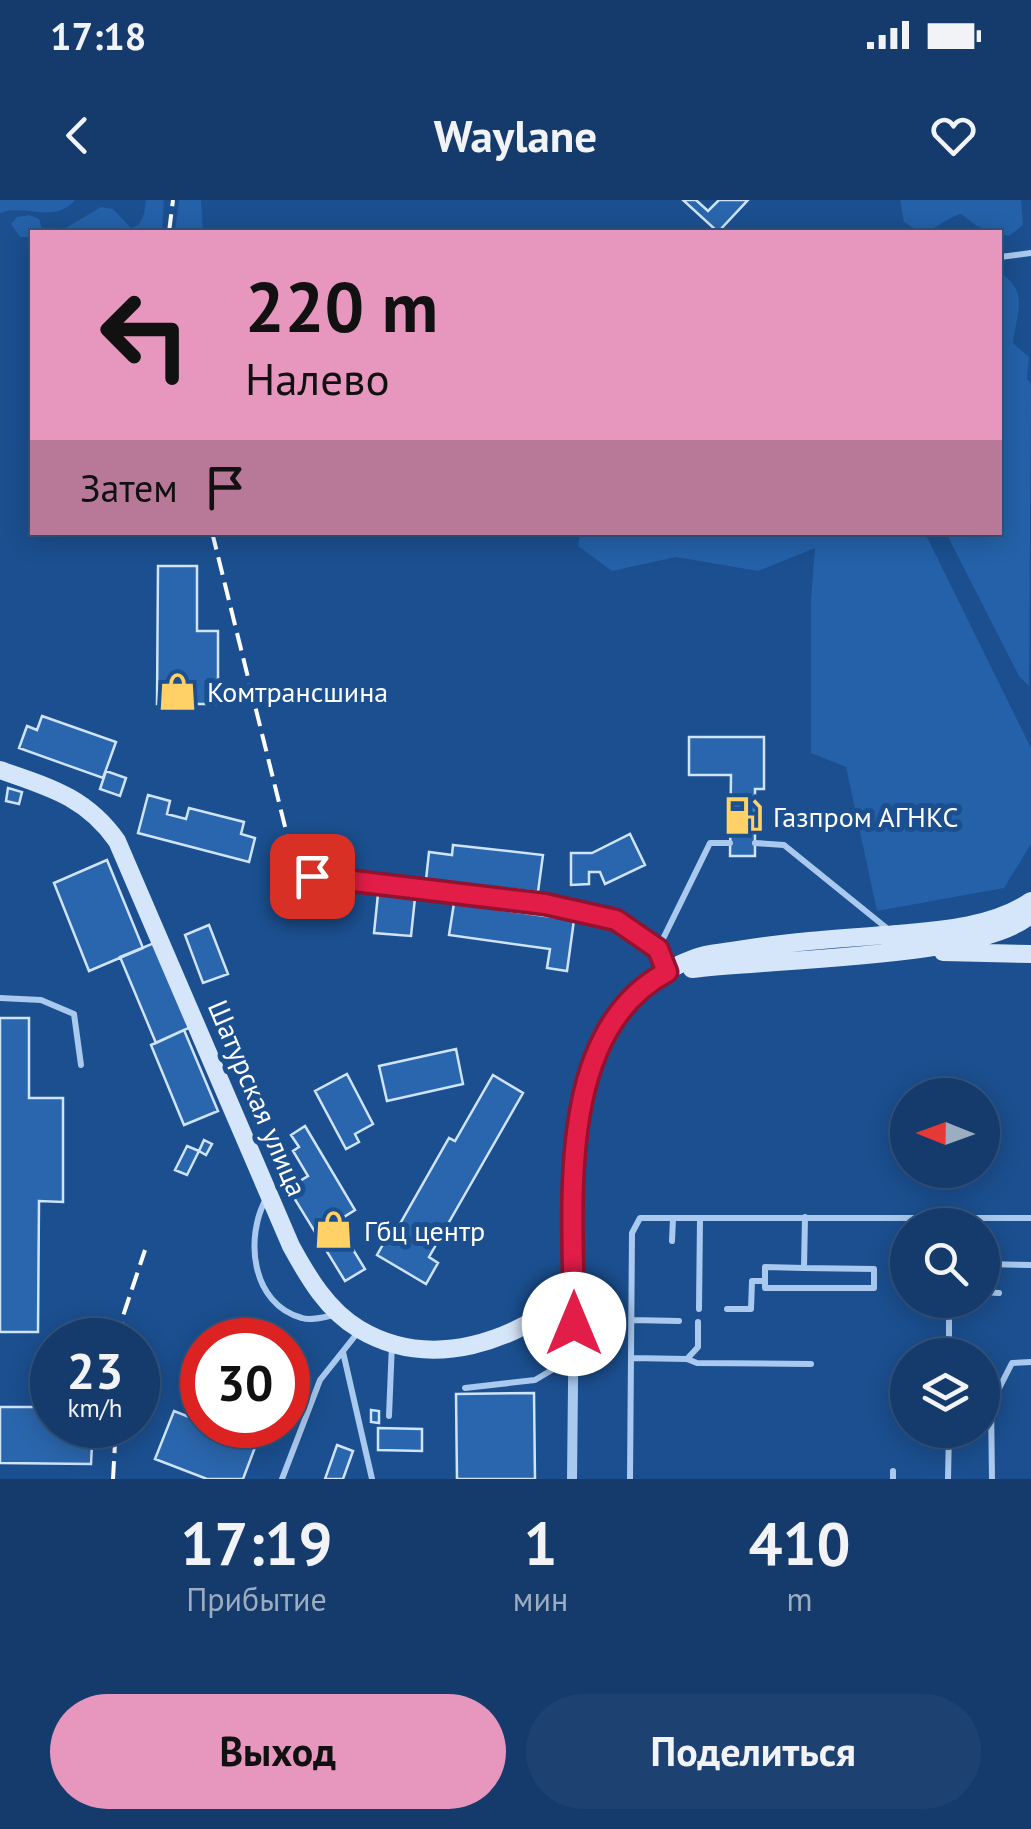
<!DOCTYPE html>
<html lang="ru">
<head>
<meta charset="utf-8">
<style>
  :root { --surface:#143b6b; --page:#1d4271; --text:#f1f3f6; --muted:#9dadc1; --line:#33557e; --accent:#e797bd }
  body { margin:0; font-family:"PT Sans",sans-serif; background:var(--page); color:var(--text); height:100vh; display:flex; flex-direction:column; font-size:38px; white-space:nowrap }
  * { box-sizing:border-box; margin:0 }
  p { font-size:32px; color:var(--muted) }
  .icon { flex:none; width:55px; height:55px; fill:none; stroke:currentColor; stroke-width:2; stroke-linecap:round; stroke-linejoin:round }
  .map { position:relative; height:1279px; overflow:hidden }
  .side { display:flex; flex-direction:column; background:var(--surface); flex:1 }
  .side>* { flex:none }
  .banner { position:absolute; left:30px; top:30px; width:972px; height:305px; border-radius:0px; box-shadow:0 5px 25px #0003,0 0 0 2px var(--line); background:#e797bd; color:#111; overflow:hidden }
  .needle { width:65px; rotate:271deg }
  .buttons { position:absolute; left:890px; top:878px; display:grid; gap:20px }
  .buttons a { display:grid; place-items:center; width:110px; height:110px; border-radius:50%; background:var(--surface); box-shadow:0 5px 25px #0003,0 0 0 2px var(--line); font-size:50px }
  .speed { position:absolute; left:30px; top:1118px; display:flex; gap:20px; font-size:50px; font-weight:700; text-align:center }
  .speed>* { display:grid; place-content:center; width:130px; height:130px; border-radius:50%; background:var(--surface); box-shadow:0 5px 25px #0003,0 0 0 2px var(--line); line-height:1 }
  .speed small { font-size:25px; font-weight:400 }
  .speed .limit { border:15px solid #d22; background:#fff; color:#111 }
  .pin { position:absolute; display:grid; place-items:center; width:85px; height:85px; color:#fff; margin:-42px; border-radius:20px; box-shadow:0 5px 15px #0006 }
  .me { position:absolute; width:110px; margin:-55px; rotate:0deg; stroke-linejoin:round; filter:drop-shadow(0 0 8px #0008) }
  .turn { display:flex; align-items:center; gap:35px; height:210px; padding:0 50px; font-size:45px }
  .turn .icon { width:130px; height:130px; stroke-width:2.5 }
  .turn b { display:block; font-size:70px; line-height:85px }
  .then { display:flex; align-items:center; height:95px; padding:0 50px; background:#0003; gap:20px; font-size:38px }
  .eta { display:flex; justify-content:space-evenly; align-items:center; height:170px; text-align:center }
  .eta b { font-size:60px; font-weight:600; line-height:70px }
  .primary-button { display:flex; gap:20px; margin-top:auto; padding:20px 50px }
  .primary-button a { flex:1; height:115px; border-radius:60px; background:var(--accent); color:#111; font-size:40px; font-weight:600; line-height:115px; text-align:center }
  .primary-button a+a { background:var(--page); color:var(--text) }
  .status { display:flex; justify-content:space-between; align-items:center; height:70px; padding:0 50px; background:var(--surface); direction:ltr }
  .status svg { height:28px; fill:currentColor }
  header { display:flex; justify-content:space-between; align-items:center; height:130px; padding:0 50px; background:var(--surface); font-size:45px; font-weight:600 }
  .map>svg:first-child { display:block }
  .green { fill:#2461a8 }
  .building { fill:#2a66ad; stroke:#cfe3fa; stroke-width:2.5 }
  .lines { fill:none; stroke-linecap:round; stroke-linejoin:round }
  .lane { stroke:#a9c9ee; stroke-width:6 }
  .street { stroke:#a9c9ee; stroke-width:10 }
  .secondary { stroke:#d6e6fa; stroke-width:18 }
  .rail { stroke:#fff; stroke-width:4; stroke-dasharray:18 8; stroke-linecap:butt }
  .route-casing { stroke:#92132f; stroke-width:25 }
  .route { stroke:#e11d48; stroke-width:18 }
  .labels { text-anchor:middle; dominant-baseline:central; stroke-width:10; stroke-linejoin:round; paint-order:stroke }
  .poi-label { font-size:28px; fill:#fff; stroke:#1b4f8f; text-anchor:start }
  .street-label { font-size:28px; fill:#fff; stroke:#1b4f8f }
</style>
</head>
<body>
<div class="status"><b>17:18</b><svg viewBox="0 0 49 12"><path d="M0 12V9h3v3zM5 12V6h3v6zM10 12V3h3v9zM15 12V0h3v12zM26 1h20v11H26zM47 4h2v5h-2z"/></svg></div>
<header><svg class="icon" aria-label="back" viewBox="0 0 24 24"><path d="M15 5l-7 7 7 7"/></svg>Waylane<svg class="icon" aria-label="heart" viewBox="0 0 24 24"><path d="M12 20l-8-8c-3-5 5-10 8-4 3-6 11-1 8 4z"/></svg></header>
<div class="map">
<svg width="1031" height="1279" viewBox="0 0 1031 1279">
  <rect width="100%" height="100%" fill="#1b4f8f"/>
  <path class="green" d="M 0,0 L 75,0 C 54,25 27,3 0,13 Z
    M 146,0 L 164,0 L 162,32 L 59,32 L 101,7 L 113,9 L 131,28 C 145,24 144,12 146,0 Z
    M 179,0 L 201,0 L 203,32 L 175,32 Z
    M 900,0 L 1021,0 L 1023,25 L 1009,36 L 977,26 L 961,14 C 937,21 930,42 904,22 Z
    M 30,15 L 39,19 L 42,29 L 32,32 L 32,37 L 20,37 L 11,24 L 17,17 Z
    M 1000,73 C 1031,91 1015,118 1013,143 L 1029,157 L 1027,179 L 1031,184 L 1029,486 L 1019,476 L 946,333 L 1000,332 Z
    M 580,333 L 925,333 L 1031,548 L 1031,644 L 1004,688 L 877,711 L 846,567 L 811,553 L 811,398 L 815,348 L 758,371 L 676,357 L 612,371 L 578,346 Z"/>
  <path class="building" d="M 683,0 L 696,0 L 708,11 L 719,0 L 748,0 L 718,32 Z
    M 158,366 L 197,366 L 197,431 L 218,431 L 218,504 L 157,504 Z
    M 42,516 L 116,542 L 103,578 L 19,548 L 27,526 L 37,530 Z
    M 689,537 L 764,537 L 764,589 L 755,589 L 755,656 L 730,656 L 731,575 L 689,575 Z
    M 106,571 L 126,578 L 120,596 L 100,589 Z
    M 8,588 L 22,592 L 19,604 L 6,601 Z
    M 148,595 L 170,601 L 167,614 L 186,619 L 189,608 L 244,622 L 241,634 L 255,638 L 249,662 L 138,633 Z
    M 630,634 L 645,665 L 605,684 L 600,672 L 589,672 L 589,684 L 571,685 L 571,653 L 592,653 Z
    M 453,645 L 543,655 L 538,692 L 426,680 L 429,652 L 452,655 Z
    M 107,660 L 143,748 L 89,771 L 54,683 Z
    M 378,694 L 415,698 L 411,736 L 374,733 Z
    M 454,703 L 574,720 L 567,771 L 547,768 L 550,749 L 449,735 Z
    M 209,725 L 228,774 L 203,783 L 185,735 Z
    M 154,743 L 191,827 L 156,843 L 120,757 Z
    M 0,818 L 29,818 L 29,898 L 63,898 L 63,1002 L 39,1001 L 38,1132 L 0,1132 Z
    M 184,830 L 218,911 L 184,925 L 151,845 Z
    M 456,849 L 463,884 L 387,901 L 379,866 Z
    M 347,874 L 373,924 L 355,934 L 359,942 L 346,949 L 315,891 Z
    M 493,875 L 523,893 L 429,1057 L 438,1063 L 426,1084 L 377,1055 L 389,1034 L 393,1036 L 449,938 L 455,941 Z
    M 305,926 L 355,1010 L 336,1022 L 365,1069 L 345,1081 L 288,988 L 308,976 L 293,951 L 299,947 L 291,935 Z
    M 204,940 L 212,944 L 206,955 L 199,951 Z
    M 187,946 L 199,951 L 187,975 L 175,970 Z
    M 534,1193 L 535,1279 L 457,1279 L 456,1194 Z
    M 0,1207 L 52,1207 L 52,1225 L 93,1225 L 91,1264 L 0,1263 Z
    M 371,1210 L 379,1211 L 379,1223 L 371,1222 Z
    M 174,1211 L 202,1222 L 202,1225 L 211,1225 L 257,1242 L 243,1279 L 207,1279 L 155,1259 Z
    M 378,1228 L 422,1229 L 422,1251 L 378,1250 Z
    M 337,1245 L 353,1251 L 343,1279 L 325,1279 Z"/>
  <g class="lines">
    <path class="lane" d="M 1000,57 L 1031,53
      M 755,643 L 784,645 L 889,730
      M 312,677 L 545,704 L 616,720 L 658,749
      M 667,772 L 658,749 L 710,643 L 730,643
      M 0,798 L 41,800 L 74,814 L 81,865
      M 267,997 C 244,1037 251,1104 302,1118 C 311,1121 324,1117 334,1115
      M 672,1041 L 673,1018
      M 982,1064 L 1031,1065
      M 804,1068 L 874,1069 L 874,1088 L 765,1088 L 765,1067 L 804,1068 L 805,1017
      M 982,1092 L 999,1093
      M 699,1109 L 700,1018
      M 727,1109 L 751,1109 L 752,1081 L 765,1081
      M 632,1120 L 679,1121
      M 343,1152 L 372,1279
      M 949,1155 L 949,1100
      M 631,1158 L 687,1159 L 697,1163 L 811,1164
      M 687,1159 L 698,1147 L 698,1122
      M 465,1188 L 535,1180 L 572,1158
      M 389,1216 L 392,1143
      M 893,1271 L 893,1279
      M 282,1279 L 320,1180 L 359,1131
      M 630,1279 L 632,1033 L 640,1018 L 1031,1018
      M 948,1279 L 949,1230
      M 992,1279 L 991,1204 L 1012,1163 L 1031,1162"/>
    <path class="street" d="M 572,1279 L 574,1091"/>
    <path class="secondary" d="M 0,570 C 49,587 86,597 117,641 L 291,1046 C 308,1077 327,1110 359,1129 C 431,1172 517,1142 574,1090 C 572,972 559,807 695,758 C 706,753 720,753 732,751 C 782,742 833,739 884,735 C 931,731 990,729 1031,701
      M 943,752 L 1031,754
      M 692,769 C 764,759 986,759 1031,714"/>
    <path class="rail" d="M 169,32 L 173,0
      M 212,332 L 295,667
      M 121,1140 L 122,1119 L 145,1050
      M 113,1279 L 116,1225"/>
  </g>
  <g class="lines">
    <defs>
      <path id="route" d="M 312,676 L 545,704 L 616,720 L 658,749 L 667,772 C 552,832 574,1014 574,1124"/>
    </defs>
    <use href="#route" class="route-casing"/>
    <use href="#route" class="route"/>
  </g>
  <defs>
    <symbol id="shop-bare" viewBox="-9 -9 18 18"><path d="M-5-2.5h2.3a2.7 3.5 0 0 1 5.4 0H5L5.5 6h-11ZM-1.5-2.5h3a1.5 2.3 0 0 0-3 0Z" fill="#ffd166" stroke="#1b4f8f" stroke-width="2.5" paint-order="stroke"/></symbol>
    <symbol id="fuel-bare" viewBox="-9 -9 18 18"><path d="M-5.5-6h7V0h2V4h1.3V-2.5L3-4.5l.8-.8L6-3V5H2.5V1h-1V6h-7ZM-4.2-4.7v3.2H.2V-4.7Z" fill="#ffd166" stroke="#1b4f8f" stroke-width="2.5" paint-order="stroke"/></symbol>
  </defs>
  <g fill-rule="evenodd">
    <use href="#shop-bare" x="150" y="464" width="55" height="55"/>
    <use href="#fuel-bare" x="716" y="588" width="55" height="55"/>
    <use href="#shop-bare" x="306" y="1002" width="55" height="55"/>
  </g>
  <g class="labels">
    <g class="poi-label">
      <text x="207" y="491">Комтрансшина</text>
      <text x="773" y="616">Газпром АГНКС</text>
      <text x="364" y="1030">Гбц центр</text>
    </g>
    <g class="street-label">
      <text transform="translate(258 898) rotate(67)">Шатурская улица</text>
    </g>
  </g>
</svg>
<div class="buttons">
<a><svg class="needle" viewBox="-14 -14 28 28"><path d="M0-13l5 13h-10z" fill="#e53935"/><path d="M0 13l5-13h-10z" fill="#9dadc1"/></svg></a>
<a><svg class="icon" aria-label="search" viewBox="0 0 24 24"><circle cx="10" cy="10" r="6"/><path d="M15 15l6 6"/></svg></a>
<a><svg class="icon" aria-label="layers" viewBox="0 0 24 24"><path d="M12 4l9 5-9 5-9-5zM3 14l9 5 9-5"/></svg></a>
</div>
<div class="speed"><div>23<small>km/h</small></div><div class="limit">30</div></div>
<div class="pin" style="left:312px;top:676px;background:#d93025"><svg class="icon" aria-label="arrive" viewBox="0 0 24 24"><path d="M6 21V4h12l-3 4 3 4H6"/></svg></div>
<svg class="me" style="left:574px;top:1124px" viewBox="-20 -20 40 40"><circle r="19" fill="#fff"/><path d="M0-13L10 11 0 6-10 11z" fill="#e11d48"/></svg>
<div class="banner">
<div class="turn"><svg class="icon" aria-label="left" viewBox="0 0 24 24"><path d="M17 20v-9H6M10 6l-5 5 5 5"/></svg><div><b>220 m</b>Налево</div></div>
<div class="then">Затем<svg class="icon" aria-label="arrive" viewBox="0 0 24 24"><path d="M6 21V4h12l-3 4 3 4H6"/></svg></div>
</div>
</div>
<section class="side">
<div class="eta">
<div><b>17:19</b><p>Прибытие</p></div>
<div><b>1</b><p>мин</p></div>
<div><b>410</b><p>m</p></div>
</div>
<div class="primary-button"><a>Выход</a><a>Поделиться</a></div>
</section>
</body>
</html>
